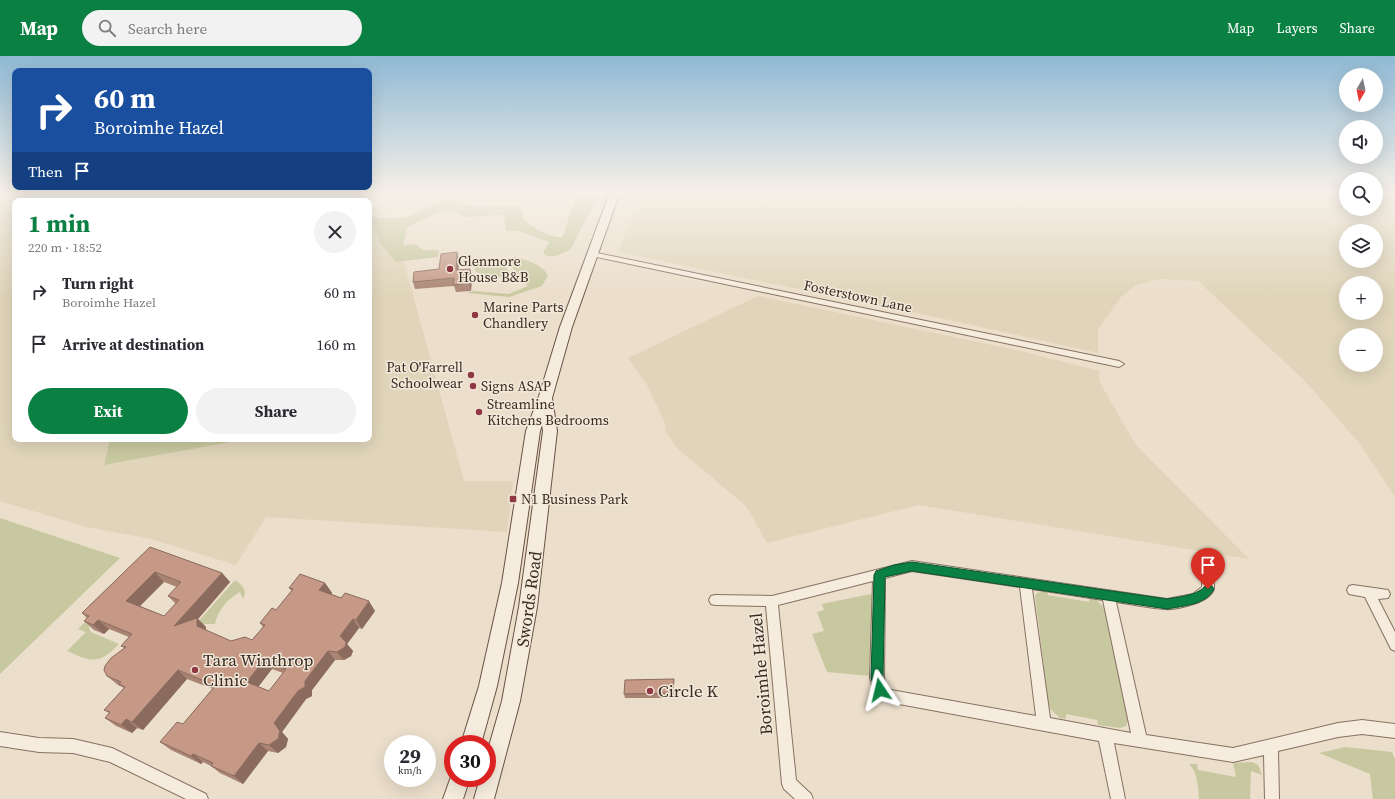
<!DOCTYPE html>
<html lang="en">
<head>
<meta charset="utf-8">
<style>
  :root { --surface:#fff; --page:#f2f2f3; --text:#2b2b33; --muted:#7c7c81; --accent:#0b8043 }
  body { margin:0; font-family:"Source Serif 4",serif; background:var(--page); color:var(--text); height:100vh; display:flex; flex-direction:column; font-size:15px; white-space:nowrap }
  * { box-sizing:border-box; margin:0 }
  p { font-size:13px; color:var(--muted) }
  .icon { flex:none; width:22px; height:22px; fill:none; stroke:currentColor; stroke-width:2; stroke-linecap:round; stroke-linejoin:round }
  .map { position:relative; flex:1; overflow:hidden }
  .details { position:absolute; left:12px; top:142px; width:360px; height:244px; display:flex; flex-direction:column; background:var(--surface); border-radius:8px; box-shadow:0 4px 16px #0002 }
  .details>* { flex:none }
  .hud { position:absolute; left:12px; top:12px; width:360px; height:122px; border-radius:8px; box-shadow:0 4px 16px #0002; background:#1a4fa0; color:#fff; overflow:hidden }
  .needle { width:26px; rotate:189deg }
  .fabs { position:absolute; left:1339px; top:12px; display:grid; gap:8px }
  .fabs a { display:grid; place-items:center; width:44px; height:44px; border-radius:50%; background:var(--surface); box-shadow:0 4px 16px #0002; font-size:20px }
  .speed { position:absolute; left:384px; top:679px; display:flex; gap:8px; font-size:20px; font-weight:700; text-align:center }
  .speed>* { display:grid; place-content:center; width:52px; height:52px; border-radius:50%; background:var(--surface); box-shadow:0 4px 16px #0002; line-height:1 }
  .speed small { font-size:10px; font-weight:400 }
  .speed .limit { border:6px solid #d22; background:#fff; color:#111 }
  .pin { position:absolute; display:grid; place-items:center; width:34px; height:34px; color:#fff; margin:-41px -17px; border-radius:50% 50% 50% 0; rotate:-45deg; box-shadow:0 0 4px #0007 }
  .pin .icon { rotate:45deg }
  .me { position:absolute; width:44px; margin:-22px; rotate:350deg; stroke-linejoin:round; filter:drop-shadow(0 0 3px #0008) }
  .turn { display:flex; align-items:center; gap:14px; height:84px; padding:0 16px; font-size:18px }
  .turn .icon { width:52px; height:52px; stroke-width:2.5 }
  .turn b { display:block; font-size:28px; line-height:34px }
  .then { display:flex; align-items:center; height:38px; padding:0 16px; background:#0003; gap:8px; font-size:15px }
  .round { display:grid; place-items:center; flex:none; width:42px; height:42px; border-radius:21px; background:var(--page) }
  .head { display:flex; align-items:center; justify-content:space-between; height:68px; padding:0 16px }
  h1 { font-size:24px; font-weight:700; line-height:30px; color:var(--accent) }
  .cta { display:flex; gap:8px; margin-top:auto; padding:8px 16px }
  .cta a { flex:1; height:46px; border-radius:24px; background:var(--accent); color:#fff; font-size:16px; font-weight:700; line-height:46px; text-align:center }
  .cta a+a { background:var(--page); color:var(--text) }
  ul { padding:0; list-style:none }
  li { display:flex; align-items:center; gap:12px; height:52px; padding:0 16px }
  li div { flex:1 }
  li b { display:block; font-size:15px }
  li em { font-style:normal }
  header { display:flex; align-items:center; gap:24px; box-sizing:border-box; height:56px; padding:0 20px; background:var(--accent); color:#fff }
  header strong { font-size:19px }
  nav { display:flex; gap:22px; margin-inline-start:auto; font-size:14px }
  .search { width:280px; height:36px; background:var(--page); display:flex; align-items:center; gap:10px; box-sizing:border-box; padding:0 14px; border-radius:22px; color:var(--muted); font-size:15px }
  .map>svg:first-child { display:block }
  .farmland { fill:#e0d5ba; fill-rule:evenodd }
  .green { fill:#c8c8a0 }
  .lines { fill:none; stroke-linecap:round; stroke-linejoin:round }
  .minor-casing { stroke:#867161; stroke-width:2 }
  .secondary-casing { stroke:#685244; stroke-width:2 }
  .minor { fill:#f6ecde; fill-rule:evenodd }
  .secondary { fill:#f6ecde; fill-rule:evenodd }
  .wall { fill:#a98473; fill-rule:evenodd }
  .shaded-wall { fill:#8a6b5e }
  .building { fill:#c59986; stroke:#8a6b5e; fill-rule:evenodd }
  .route { fill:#0b8043; stroke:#07532c }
  .poi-dot { fill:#8f3742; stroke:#f3e9da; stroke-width:1.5 }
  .labels { text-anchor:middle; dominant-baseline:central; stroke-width:3; stroke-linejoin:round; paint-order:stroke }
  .poi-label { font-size:14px; fill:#382b23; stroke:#f3e9da; text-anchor:start }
  .street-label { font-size:14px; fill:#382b23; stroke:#f3e9da }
  .near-street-label { font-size:17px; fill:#382b23; stroke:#f3e9da }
  .near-poi-label { font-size:17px; fill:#382b23; stroke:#f3e9da; text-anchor:start }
</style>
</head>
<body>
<header>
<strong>Map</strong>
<div class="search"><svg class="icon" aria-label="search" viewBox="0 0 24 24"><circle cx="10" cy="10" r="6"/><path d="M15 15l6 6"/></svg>Search here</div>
<nav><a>Map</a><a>Layers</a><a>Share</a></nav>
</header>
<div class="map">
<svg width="1395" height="743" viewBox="0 0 1395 743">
  <rect width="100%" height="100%" fill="#ebdecb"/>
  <path class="farmland" d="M 0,136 L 164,136 L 163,145 L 15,145 L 15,383 L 110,383 L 104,409 L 247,383 L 369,383 L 369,164 L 393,166 L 464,425 L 513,425 L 507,476 L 266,461 L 236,509 L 151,483 L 86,471 L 0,445 Z
    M 642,136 L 1346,136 L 1346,153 L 1376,153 L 1376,136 L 1395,136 L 1395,441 L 1359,387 L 1305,325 L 1198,225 L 1160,223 L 1136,229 L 1121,241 L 1098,273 L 1098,297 L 954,265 L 618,196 ZM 1346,175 L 1376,175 L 1376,205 L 1346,205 ZM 1346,227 L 1376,227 L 1376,257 L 1346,257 ZM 1346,279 L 1376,279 L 1376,309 L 1346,309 Z
    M 758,240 L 1025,296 L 1099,315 L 1099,325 L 1136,389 L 1249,503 L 919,449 L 767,487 L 746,450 L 677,392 L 666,376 L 665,367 L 647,329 L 628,302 Z"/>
  <path class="green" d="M 164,136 L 233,136 L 226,145 L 163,145 Z
    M 577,136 L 600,136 L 571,193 C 562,197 551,205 543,197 L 549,186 L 518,175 L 506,175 L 504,159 L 466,161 L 450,155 L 439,156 L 407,171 L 403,189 L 415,188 L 423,194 L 439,194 L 438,201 L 396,206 L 379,186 L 376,175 L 369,173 L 369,159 L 379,162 L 405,162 L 441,144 L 452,143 L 473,151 L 515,150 L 520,151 L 523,157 L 523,163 C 532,171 549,182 562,181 C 568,173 566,165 570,157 C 574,150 575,144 577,136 Z
    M 514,201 C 527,204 540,207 548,219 L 542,230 L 509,241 L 467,237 L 474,235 L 509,238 L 528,230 L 509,207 L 507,203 Z
    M 499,202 L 510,217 L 510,219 L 508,221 L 485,220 L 475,215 L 476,205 L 478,203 Z
    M 110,383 L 247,383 L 104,409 Z
    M 0,462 L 120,502 L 0,618 Z
    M 150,501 L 90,567 L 89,572 L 91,576 L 119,588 C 99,609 92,606 67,595 L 86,576 L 78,573 Z
    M 235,524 C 241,528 247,533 244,541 L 243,543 L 240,536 C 228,543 218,553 215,568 L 196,568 Z
    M 1047,534 L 1048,539 L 1089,546 L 1089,541 L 1096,543 L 1105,553 L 1128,665 L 1126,670 L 1120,672 L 1098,669 L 1097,664 L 1066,658 L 1066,663 L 1060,662 L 1049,652 L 1035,540 L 1037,537 Z
    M 871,538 L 872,542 L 870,620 L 827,616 L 812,578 L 824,575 L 817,556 L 824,554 L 822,548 Z
    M 1345,691 L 1392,696 L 1395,703 L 1395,743 L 1373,743 L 1370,718 L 1319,697 Z
    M 1252,706 L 1258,709 L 1262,719 L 1251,715 L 1250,743 L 1199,743 C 1198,731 1198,717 1189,708 L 1197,708 L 1198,714 L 1236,721 L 1233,707 Z"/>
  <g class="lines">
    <defs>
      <path id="minor" d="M 589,196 L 592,196 L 1119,305 L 1124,308 L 1119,311 L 592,200 L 589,200 Z
        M 1200,497 L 1204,499 L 1206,502 C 1209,511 1215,523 1214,532 C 1212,546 1177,554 1165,553 C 1149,552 1132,548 1116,546 L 1146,679 L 1233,692 L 1338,667 L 1362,664 L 1395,668 L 1395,682 L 1362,678 L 1338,681 L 1278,695 L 1279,743 L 1265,743 L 1264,699 L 1233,706 L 1114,687 L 1125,743 L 1111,743 L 1099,685 L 888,646 L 875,639 L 870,622 L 873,525 L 778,549 L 796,724 L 811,738 L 813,743 L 795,743 L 784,733 L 782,728 L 766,550 L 715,549 L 711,548 L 709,544 L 711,540 L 715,539 L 772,540 L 912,505 L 1167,543 L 1193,538 L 1202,531 L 1202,526 L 1194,502 L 1196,499 ZM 912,515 L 1020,531 L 1036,660 L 891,634 L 886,630 L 884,622 L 885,522 ZM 1032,533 L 1103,544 L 1131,677 L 1050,662 Z
        M 1353,529 L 1388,534 L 1390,538 L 1388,542 L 1378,543 L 1395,576 L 1395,595 L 1391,593 L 1365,541 L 1349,538 L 1347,534 L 1349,530 Z
        M 0,676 L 39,682 L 73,683 L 112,692 L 206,738 L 208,743 L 186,743 L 110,706 L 73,697 L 39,696 L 0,690 Z"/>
      <path id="secondary" d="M 610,136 L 620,136 L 572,271 L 552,342 L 557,375 L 537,551 L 520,645 L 494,743 L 474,743 L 480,722 L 487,722 L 487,697 L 502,645 L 519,551 L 543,375 L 542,369 L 540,375 L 518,527 L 497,630 L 481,688 L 461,688 L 479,630 L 502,527 L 526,375 L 539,340 L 560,271 Z
        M 453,715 L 453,722 L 470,722 L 463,743 L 443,743 Z"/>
    </defs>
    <use href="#minor" class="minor-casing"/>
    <use href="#secondary" class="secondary-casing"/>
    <use href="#minor" class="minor"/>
    <use href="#secondary" class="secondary"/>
  </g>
  <path class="wall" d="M 459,204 L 458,214 L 472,220 L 471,235 L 456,236 L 454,230 L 415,233 L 413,226 Z
    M 150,491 L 222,517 L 230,526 L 198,563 L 206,571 L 206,574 L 231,585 L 252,584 L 263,571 L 260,567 L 276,554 L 292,535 L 289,532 L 325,527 L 332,537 L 331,538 L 375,555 L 362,573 L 359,572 L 347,588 L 353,595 L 351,600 L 344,604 L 335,604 L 312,634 L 312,640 L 306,643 L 282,676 L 288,683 L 286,691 L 278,697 L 268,695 L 243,728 L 220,717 L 211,710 L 203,706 L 201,708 L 171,694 L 160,686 L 183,668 L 213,633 L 187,623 L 143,674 L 137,672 L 132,677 L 116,670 L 105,662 L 109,657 L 104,654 L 124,632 L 118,629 L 107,620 L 124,592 L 121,590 L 129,581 L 109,573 L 104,578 L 94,574 L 84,565 L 87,562 L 82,557 ZM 164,526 L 177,531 L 168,540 L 176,548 L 164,560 L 140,550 ZM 272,613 L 283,617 L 269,635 L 258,631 Z
    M 674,623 L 674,642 L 625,642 L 624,638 Z"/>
  <path class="shaded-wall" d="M 457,196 L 459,204 L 458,222 L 456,214 Z
    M 470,213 L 472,220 L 471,235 L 469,227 Z
    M 155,516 L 164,526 L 136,554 L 126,545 Z
    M 222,517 L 230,526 L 198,563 L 206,571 L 206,579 L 174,570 Z
    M 325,527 L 332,537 L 326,544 L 319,534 Z
    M 369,545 L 375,555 L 362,573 L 356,564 Z
    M 353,563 L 359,572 L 347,588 L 353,595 L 351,600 L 344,604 L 337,596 L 340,580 Z
    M 98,564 L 109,573 L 104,578 L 93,569 Z
    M 328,595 L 335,604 L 312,634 L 312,640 L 306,643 L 282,676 L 288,683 L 286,691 L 278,697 L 269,689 L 274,667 Z
    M 264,604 L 272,613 L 255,635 L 247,626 Z
    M 178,614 L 187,623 L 143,674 L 132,666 Z
    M 126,663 L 137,672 L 132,677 L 121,669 Z
    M 259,687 L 268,695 L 243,728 L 234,720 Z
    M 193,698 L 203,706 L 201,708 L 191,700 Z"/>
  <path class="building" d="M 457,196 L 456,214 L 470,213 L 469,227 L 453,229 L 454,222 L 413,226 L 414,216 L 439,213 L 441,198 Z
    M 150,491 L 222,517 L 174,570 L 197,562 L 197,570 L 231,585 L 245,581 L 252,584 L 265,569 L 260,567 L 272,552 L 276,554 L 293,533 L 289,532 L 300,518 L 325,527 L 319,534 L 341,542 L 345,537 L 369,545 L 356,564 L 353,563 L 340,580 L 346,586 L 345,591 L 337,596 L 328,595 L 305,625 L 305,631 L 298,635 L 274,667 L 280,675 L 278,683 L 269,689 L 259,687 L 234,720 L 211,710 L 213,707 L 193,698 L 191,700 L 160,686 L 177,666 L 183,668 L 215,630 L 204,625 L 178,614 L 132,666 L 126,663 L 121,669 L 105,662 L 110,656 L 104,654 L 125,631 L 119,628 L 121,626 L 107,620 L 104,614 L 105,610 L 111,602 L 126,591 L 121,590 L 132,578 L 98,564 L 93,569 L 84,565 L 89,560 L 82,557 ZM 155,516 L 181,526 L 168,540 L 179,544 L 164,560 L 126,545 ZM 264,604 L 286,613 L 269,635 L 247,626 Z
    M 674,623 L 673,637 L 624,638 L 625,624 Z"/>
  <linearGradient id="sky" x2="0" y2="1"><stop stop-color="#8fb9d4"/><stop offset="0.57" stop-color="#f6f0e8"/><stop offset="1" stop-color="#f6f0e8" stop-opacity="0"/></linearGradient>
  <rect width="1395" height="240" fill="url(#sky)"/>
  <path class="route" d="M 912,506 L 1167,543 C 1178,541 1190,540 1199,535 C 1205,532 1205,527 1212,530 L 1214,533 C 1206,549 1183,550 1167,553 L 912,515 L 885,521 L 883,622 L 886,634 L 885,638 L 880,640 L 876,638 L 871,622 L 874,519 L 876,515 L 894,509 Z"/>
  <g class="poi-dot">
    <circle cx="450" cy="213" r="4"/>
    <circle cx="475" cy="259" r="4"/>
    <circle cx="471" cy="319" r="4"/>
    <circle cx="473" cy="330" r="4"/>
    <circle cx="479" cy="356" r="4"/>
    <rect x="509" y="439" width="8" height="8" rx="2"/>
    <circle cx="195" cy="614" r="4"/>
    <circle cx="650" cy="635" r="4"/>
  </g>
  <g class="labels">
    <g class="poi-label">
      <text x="458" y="205">Glenmore<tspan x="458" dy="16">House B&amp;B</tspan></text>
      <text x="483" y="251">Marine Parts<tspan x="483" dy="16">Chandlery</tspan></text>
      <text x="463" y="311" text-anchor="end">Pat O'Farrell<tspan x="463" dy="16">Schoolwear</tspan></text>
      <text x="481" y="330">Signs ASAP</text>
      <text x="487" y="348">Streamline<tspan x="487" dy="16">Kitchens Bedrooms</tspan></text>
      <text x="521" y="443">N1 Business Park</text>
    </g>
    <g class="street-label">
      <text transform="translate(858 240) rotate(12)">Fosterstown Lane</text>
    </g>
    <g class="near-street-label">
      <text transform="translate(529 543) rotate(-82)">Swords Road</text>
      <text transform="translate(761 618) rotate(-95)">Boroimhe Hazel</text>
    </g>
    <g class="near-poi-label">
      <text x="203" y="604">Tara Winthrop<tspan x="203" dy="20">Clinic</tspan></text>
      <text x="658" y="635">Circle K</text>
    </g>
  </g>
</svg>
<div class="fabs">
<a><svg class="needle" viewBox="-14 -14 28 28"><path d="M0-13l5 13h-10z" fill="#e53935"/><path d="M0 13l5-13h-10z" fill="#7c7c81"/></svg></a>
<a><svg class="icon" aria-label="sound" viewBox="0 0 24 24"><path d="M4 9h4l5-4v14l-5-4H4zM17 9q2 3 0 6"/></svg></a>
<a><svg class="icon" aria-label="search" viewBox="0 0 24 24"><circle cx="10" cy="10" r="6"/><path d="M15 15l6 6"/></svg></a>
<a><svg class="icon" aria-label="layers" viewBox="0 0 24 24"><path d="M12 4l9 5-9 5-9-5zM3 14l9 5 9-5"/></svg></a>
<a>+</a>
<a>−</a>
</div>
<div class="speed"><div>29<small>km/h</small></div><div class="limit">30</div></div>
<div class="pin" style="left:1208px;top:533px;background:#d93025"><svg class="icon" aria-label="arrive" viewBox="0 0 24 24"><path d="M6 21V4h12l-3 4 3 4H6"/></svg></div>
<svg class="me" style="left:880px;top:634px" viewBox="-20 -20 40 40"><path d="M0-17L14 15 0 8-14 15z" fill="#0b8043" stroke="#fff" stroke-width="4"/></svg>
<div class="hud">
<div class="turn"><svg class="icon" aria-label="right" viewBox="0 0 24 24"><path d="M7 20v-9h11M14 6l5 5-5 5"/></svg><div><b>60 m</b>Boroimhe Hazel</div></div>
<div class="then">Then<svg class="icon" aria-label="arrive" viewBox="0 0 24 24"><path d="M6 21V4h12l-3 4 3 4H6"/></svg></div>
</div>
<section class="details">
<div class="head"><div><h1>1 min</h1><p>220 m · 18:52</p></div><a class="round"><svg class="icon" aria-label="close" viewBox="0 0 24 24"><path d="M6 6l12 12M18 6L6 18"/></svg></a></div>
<ul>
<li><svg class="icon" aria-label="right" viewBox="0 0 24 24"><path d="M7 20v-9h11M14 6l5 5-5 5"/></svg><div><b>Turn right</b><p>Boroimhe Hazel</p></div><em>60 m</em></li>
<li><svg class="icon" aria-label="arrive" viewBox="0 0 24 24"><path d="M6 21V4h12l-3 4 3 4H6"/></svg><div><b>Arrive at destination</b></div><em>160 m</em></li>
</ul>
<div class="cta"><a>Exit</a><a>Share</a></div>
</section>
</div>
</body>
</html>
